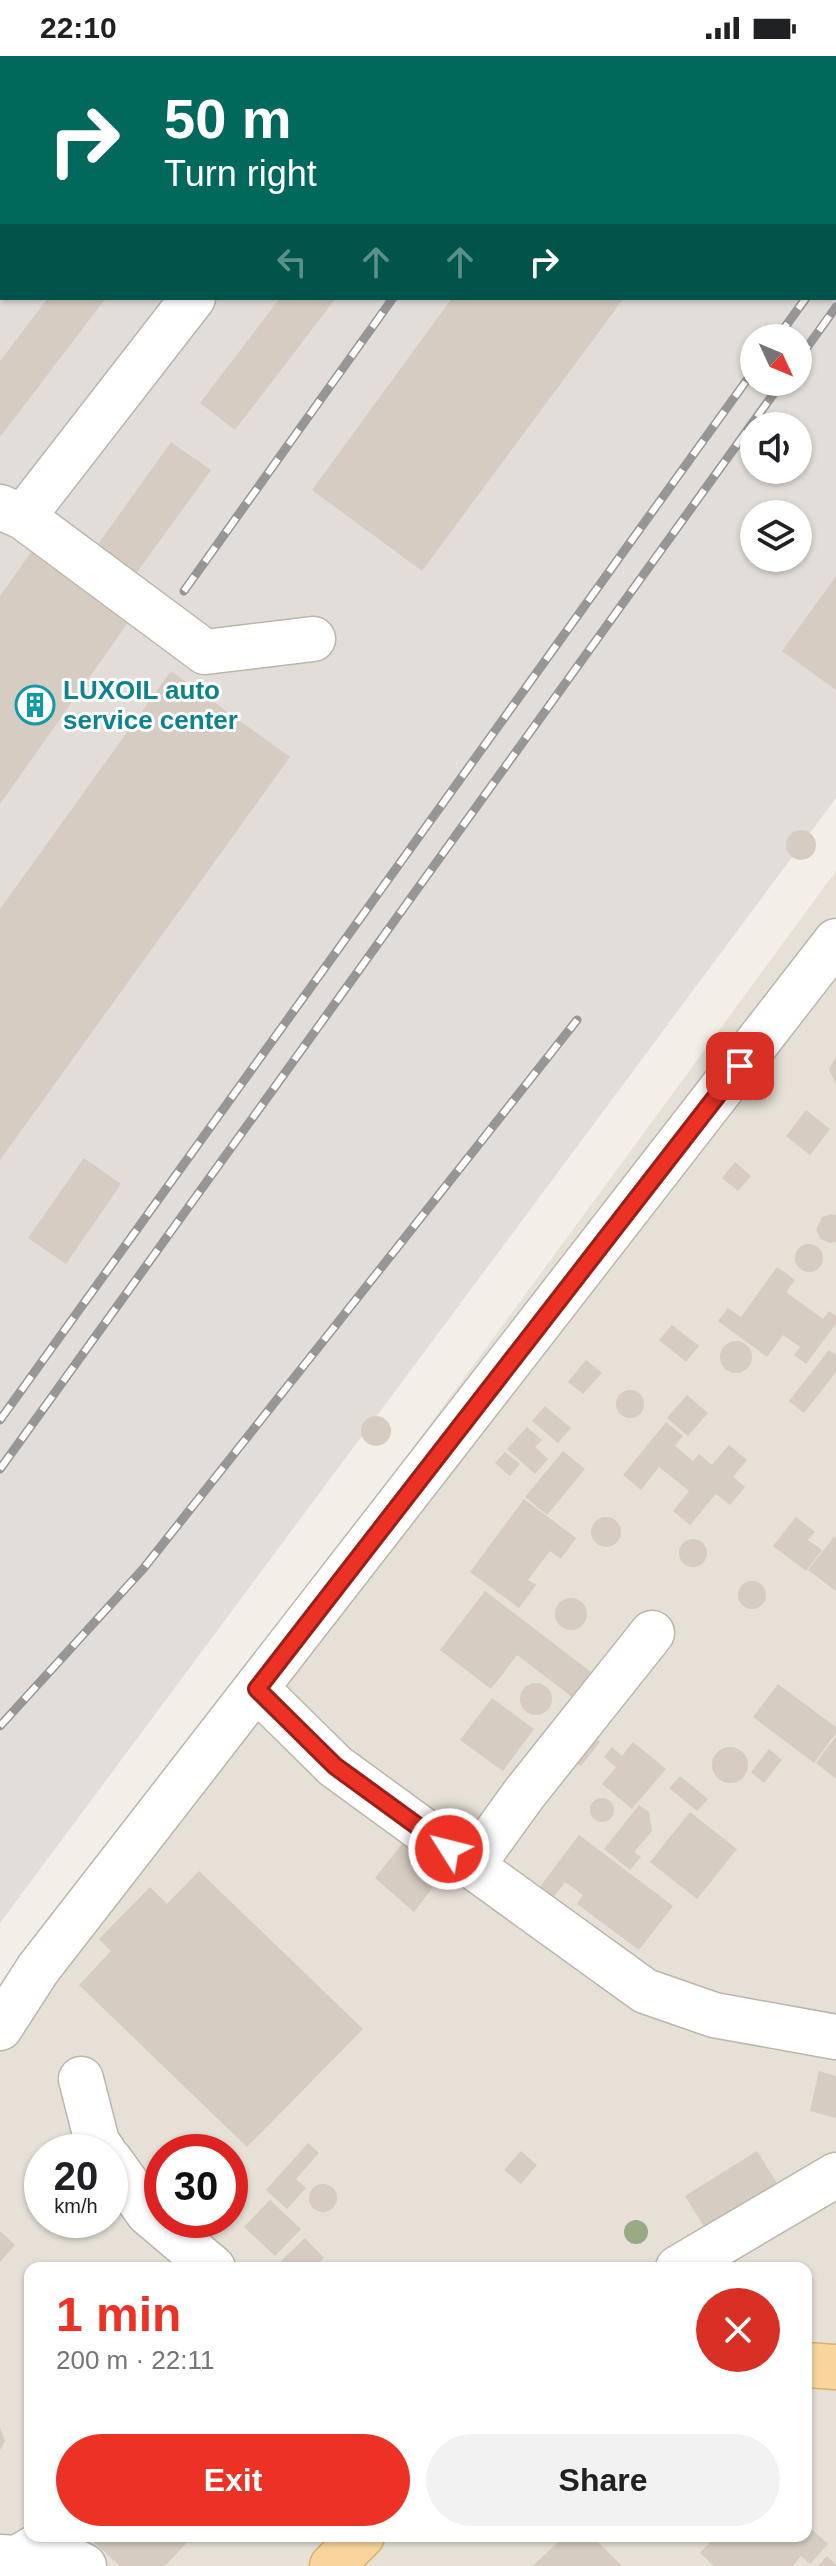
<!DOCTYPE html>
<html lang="en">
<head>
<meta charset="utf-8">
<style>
  :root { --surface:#fff; --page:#f2f2f2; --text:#202124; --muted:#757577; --accent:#ec3225 }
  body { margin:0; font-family:Arial,sans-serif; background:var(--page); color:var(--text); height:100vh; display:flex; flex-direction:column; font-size:30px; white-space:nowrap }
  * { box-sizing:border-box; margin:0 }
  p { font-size:26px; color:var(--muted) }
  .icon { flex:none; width:44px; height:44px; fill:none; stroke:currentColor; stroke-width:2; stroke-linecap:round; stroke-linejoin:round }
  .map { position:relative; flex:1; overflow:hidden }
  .drawer { position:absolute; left:24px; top:2206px; width:788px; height:280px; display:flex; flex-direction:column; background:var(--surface); border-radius:16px; box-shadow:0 2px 6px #0004 }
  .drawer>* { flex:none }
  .top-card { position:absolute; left:0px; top:0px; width:836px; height:244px; box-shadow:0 2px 6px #0004; background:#00695c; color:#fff; overflow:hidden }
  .needle { width:52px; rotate:134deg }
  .controls { position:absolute; left:740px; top:268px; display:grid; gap:16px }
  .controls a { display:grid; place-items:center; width:72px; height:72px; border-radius:50%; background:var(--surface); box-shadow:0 2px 6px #0004; font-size:40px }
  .speed { position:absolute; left:24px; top:2078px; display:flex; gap:16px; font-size:40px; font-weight:700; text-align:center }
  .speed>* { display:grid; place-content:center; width:104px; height:104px; border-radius:50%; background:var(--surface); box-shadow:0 2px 6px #0004; line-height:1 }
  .speed small { font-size:20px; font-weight:400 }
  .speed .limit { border:12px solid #d22; background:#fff; color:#111 }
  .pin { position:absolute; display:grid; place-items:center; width:68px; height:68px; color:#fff; margin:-34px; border-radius:16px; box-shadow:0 4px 12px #0006 }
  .me { position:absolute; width:88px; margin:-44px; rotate:306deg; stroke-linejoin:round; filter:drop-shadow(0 0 6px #0008) }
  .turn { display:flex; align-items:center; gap:28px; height:168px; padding:0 32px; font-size:36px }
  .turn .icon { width:104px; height:104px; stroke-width:2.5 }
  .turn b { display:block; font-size:56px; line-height:68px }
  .lanes { display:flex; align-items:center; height:76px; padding:0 32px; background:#0003; justify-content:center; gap:40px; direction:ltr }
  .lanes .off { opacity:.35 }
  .round { display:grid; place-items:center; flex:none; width:84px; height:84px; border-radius:42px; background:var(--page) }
  .overview { display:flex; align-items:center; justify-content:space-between; height:136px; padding:0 32px }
  h1 { font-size:48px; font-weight:700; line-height:60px; color:var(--accent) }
  .button { display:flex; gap:16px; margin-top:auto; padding:16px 32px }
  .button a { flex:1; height:92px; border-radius:48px; background:var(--accent); color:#fff; font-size:32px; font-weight:700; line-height:92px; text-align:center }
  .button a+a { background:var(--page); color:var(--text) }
  .status { display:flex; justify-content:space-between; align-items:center; height:56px; padding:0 40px; background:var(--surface); direction:ltr }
  .status svg { height:22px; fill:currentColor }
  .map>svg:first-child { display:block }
  .residential { fill:#e6e0d6; fill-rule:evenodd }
  .industrial { fill:#e2ddd9; fill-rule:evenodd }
  .building { fill:#d6ccc1 }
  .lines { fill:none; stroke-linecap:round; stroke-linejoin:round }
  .minor-casing { stroke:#bdb5ab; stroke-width:47 }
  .major-casing { stroke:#dcb06c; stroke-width:47 }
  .minor { stroke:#fff; stroke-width:44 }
  .major { stroke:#f7d59c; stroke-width:44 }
  .rail-casing { stroke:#969696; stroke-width:9 }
  .rail { stroke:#fff; stroke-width:6; stroke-dasharray:18; stroke-linecap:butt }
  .tree { fill:#98aa82 }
  .route-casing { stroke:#992018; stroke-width:20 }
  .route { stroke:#ec3225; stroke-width:14 }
  .labels { text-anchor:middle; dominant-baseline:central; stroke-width:6; stroke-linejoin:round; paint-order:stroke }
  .culture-label { font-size:26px; font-weight:bold; fill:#0d838f; stroke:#fff; text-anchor:start }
</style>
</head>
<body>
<div class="status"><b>22:10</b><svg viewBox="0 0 49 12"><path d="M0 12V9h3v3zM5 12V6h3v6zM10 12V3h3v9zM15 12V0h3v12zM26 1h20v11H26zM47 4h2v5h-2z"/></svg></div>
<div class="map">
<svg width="836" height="2510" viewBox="0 0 836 2510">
  <rect width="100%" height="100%" fill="#f3eee8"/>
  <path class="residential" d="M 836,815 L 836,2510 L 0,2510 L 0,1977 L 213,1664 ZM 42,2096 L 110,2096 L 110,2164 L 42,2164 ZM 162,2096 L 230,2096 L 230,2164 L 162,2164 ZM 30,2212 L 806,2212 L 806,2480 L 30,2480 Z"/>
  <path class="industrial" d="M 0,0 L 836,0 L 836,742 L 0,1867 ZM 2,2 L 834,2 L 834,242 L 2,242 ZM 754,282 L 798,282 L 798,326 L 754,326 ZM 754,370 L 798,370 L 798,414 L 754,414 ZM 754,458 L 798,458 L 798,502 L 754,502 Z"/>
  <path class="building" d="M 48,242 L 106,242 L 0,381 L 0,305 Z
    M 280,242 L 336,242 L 235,374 L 200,347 Z
    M 452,242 L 624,242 L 422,515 L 312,434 Z
    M 171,386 L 211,414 L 130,526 L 91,498 Z
    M 41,482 L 139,551 L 0,748 L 0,540 Z
    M 836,520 L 836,634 L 782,595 Z
    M 171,615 L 290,701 L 0,1104 L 0,853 Z
    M786 789a15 15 0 1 1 30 0a15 15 0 1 1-30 0Z
    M 836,1001 L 836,1029 L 829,1013 Z
    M 806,1054 L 830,1073 L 810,1099 L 786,1080 Z
    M 84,1102 L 121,1128 L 66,1208 L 28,1182 Z
    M 735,1106 L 751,1120 L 738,1135 L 722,1122 Z
    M 831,1158 L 836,1159 L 836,1186 L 830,1187 L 821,1183 L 816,1174 L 822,1161 Z
    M795 1202a14 14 0 1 1 28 0a14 14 0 1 1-28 0Z
    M 777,1211 L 795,1224 L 786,1236 L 823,1263 L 829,1255 L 836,1260 L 836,1268 L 806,1308 L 794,1299 L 800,1291 L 783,1279 L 767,1301 L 718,1265 L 728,1252 L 741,1261 Z
    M 672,1269 L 699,1290 L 686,1306 L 659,1284 Z
    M720 1301a16 16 0 1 1 32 0a16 16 0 1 1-32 0Z
    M 829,1294 L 836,1299 L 836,1316 L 804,1357 L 789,1345 Z
    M 586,1304 L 602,1317 L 583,1338 L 568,1326 Z
    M616 1348a14 14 0 1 1 28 0a14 14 0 1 1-28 0Z
    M 687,1339 L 708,1357 L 688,1380 L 667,1362 Z
    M 545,1350 L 571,1372 L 558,1387 L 532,1365 Z
    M361 1375a15 15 0 1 1 30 0a15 15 0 1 1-30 0Z
    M 666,1366 L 683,1380 L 675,1390 L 693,1405 L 699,1398 L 712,1409 L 729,1389 L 747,1404 L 733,1421 L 745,1431 L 730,1449 L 716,1438 L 690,1469 L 673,1455 L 689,1435 L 659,1411 L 641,1434 L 623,1419 Z
    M 527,1371 L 542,1384 L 535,1391 L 548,1403 L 535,1418 L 507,1393 Z
    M 563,1395 L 585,1413 L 547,1459 L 525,1441 Z
    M 505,1396 L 520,1408 L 510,1420 L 495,1407 Z
    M 524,1443 L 576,1482 L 561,1503 L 550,1495 L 528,1524 L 536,1529 L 519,1552 L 470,1516 Z
    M591 1476a15 15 0 1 1 30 0a15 15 0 1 1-30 0Z
    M 796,1461 L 815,1476 L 808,1484 L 822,1494 L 806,1515 L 773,1490 Z
    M 834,1481 L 836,1482 L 836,1535 L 808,1514 Z
    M679 1497a14 14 0 1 1 28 0a14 14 0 1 1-28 0Z
    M738 1539a14 14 0 1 1 28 0a14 14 0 1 1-28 0Z
    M 485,1535 L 591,1616 L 572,1641 L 517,1599 L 491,1633 L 440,1594 Z
    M555 1558a16 16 0 1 1 32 0a16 16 0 1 1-32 0Z
    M520 1643a16 16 0 1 1 32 0a16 16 0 1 1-32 0Z
    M 778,1628 L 836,1671 L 836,1677 L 814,1707 L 753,1661 Z
    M 492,1642 L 534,1673 L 503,1715 L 460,1684 Z
    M 590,1678 L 600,1686 L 581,1710 L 571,1702 Z
    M 836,1680 L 836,1723 L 816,1707 Z
    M 633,1686 L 666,1713 L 632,1753 L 602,1728 L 616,1711 L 604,1701 L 612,1691 L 622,1700 Z
    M712 1709a18 18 0 1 1 36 0a18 18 0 1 1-36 0Z
    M 769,1693 L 782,1704 L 764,1727 L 751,1716 Z
    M 680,1720 L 708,1743 L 697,1755 L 669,1732 Z
    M590 1754a12 12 0 1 1 24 0a12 12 0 1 1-24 0Z
    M 639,1749 L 649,1756 L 652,1775 L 634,1796 L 641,1801 L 630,1814 L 604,1793 Z
    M 690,1756 L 737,1793 L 697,1843 L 650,1806 Z
    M 413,1774 L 453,1805 L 414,1856 L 375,1822 Z
    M 579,1779 L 673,1850 L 639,1894 L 577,1848 L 583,1839 L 565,1826 L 553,1842 L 539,1832 Z
    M 199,1815 L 363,1973 L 247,2091 L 79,1929 L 111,1895 L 99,1883 L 150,1831 L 167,1848 Z
    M 819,2015 L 836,2020 L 836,2062 L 810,2055 Z
    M 308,2087 L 319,2097 L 296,2123 L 306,2132 L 287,2153 L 266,2134 Z
    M 521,2095 L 537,2109 L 521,2128 L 504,2114 Z
    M 757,2095 L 778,2129 L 706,2174 L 685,2140 Z
    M309 2142a14 14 0 1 1 28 0a14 14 0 1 1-28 0Z
    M 270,2144 L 301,2173 L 275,2200 L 244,2171 Z
    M 0,2175 L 15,2189 L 0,2206 Z
    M 305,2182 L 324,2202 L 313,2212 L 288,2212 L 281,2205 Z
    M 0,2371 L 5,2385 L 0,2394 Z
    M 806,2468 L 828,2488 L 810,2508 L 801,2500 L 793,2510 L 714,2510 L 700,2497 L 716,2480 L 806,2480 Z
    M 87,2480 L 193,2480 L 165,2510 L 120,2510 Z
    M 564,2480 L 592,2480 L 622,2510 L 533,2510 Z
    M 827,2500 L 836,2509 L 836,2510 L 818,2510 Z"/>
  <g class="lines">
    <defs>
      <path id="minor" d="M 380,2 L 382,0
        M 0,451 L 23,461 L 205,596 L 313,583
        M 23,461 L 193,242
        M 652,1577 L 524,1738 L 472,1810 L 645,1935 L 714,1959 L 836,1981
        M 257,1633 L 335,1710 L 472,1810
        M 0,1972 L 38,1913 L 836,885
        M 81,2023 L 97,2086 L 104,2096
        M 110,2104 L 148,2157 L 213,2212
        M 678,2212 L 836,2119
        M 0,2501 L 17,2502 L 41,2488 L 84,2510"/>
      <path id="major" d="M 806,2309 L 836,2311
        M 332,2510 L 362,2480"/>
    </defs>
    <use href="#minor" class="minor-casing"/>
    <use href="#major" class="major-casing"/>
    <use href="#minor" class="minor"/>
    <use href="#major" class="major"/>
    <defs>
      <path id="rail" d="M 564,2 L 565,0
        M 601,2 L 602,0
        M 834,203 L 836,200
        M 777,282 L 806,242
        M 798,304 L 836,251
        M 184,535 L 393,242
        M 0,1364 L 754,314
        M 0,1413 L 782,326
        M 0,1670 L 143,1513 L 577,964"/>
    </defs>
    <use href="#rail" class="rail-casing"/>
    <use href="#rail" class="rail"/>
  </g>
  <circle class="tree" cx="636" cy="2176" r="12"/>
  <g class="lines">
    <defs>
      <path id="route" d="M 449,1793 L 335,1710 L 257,1633 L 740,1010"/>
    </defs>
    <use href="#route" class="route-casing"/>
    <use href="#route" class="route"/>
  </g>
  <defs>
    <symbol id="building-ring" viewBox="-11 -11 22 22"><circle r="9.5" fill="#fff" stroke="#0f9aa8" stroke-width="1.5"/><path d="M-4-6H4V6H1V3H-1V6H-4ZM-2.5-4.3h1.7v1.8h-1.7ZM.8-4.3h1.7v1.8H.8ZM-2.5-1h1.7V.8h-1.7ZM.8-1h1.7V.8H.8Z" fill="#0f9aa8"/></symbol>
  </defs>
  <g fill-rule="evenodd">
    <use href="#building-ring" x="13" y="627" width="44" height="44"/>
  </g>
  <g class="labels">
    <g class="culture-label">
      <text x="63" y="634">LUXOIL auto<tspan x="63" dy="30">service center</tspan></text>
    </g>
  </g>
</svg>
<div class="controls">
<a><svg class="needle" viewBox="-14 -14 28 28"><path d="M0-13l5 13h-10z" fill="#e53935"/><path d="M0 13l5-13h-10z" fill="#757577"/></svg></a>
<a><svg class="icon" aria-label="sound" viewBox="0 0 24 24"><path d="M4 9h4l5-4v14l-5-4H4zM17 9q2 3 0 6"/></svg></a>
<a><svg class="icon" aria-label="layers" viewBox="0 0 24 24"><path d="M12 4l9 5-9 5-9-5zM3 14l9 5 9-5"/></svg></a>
</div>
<div class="speed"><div>20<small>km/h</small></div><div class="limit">30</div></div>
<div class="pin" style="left:740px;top:1010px;background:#d93025"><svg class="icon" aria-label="arrive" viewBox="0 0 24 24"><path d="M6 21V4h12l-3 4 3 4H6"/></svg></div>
<svg class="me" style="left:449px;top:1793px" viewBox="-20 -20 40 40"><circle r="17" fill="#ec3225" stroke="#fff" stroke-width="3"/><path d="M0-11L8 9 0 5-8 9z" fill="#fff"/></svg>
<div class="top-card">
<div class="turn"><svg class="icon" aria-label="right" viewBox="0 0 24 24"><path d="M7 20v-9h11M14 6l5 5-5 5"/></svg><div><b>50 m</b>Turn right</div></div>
<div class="lanes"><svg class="icon off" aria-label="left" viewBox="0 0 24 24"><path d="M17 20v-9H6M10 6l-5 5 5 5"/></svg><svg class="icon off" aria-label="ahead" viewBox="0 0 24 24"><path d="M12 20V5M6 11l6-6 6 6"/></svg><svg class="icon off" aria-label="ahead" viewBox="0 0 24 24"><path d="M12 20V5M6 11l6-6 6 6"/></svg><svg class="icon" aria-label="right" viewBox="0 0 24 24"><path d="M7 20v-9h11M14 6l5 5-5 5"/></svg></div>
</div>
<section class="drawer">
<div class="overview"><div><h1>1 min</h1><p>200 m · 22:11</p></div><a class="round" style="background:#d93025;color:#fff"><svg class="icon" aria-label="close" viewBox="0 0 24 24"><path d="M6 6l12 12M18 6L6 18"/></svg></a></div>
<div class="button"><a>Exit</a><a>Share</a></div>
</section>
</div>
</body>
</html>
